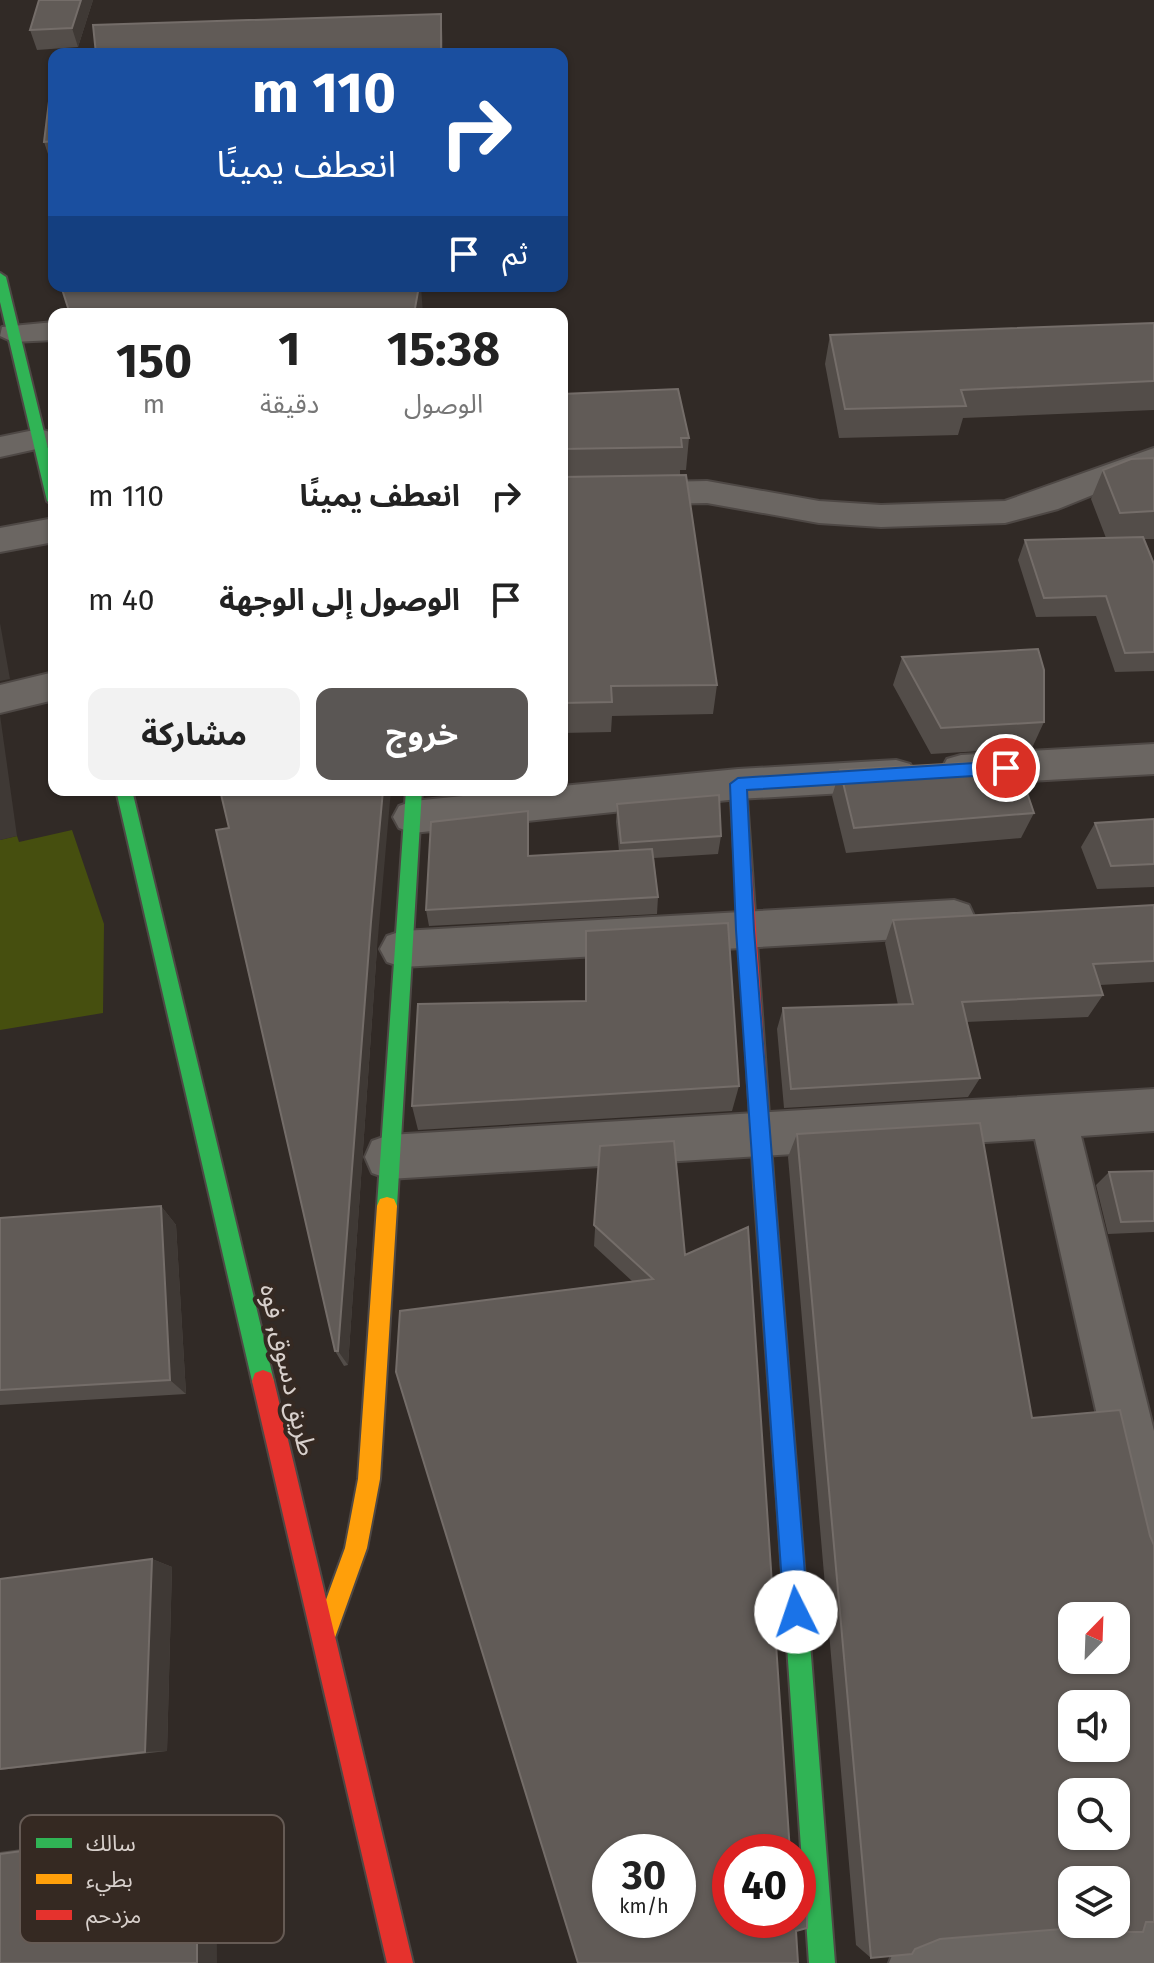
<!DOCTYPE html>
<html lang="ar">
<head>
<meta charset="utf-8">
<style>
  :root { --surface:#fff; --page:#f2f2f2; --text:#222; --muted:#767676; --accent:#5a5654 }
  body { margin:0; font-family:"Fira Sans","Noto Sans Arabic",sans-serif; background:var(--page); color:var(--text); direction:rtl; height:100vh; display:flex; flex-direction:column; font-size:30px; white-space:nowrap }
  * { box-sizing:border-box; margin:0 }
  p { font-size:26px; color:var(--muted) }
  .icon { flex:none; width:44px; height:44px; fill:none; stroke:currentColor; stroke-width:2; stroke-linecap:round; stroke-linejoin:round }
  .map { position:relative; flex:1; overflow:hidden; direction:ltr }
  .side { position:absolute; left:48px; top:308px; width:520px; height:488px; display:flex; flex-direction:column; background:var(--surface); border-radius:16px; box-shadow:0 2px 6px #0004; direction:rtl }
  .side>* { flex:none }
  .guide { position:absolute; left:48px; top:48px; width:520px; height:244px; border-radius:16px; box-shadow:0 2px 6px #0004; direction:rtl; background:#1a4fa0; color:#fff; overflow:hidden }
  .needle { width:52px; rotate:23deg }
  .controls { position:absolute; left:1058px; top:1602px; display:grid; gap:16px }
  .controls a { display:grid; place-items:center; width:72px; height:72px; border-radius:16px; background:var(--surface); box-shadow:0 2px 6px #0004; font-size:40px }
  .speed { position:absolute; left:592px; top:1834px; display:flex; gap:16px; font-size:40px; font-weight:700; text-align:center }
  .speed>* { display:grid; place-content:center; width:104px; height:104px; border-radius:50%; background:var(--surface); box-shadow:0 2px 6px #0004; line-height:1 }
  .speed small { font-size:20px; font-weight:400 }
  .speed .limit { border:12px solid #d22; background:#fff; color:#111 }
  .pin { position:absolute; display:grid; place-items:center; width:68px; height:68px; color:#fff; margin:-34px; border:4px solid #fff; border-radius:50%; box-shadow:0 2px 8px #0007 }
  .me { position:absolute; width:88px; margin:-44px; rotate:356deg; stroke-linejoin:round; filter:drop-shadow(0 0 6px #0008) }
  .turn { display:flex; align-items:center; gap:28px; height:168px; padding:0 40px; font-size:36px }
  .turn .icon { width:104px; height:104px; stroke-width:2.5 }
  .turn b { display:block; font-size:56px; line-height:68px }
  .then { display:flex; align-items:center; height:76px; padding:0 40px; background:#0003; gap:16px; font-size:30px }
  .eta { display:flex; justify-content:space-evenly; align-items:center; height:136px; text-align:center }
  .eta b { font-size:48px; font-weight:700; line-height:56px }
  .action { display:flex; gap:16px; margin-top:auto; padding:16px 40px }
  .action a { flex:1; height:92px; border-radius:16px; background:var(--accent); color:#fff; font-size:32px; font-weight:700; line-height:92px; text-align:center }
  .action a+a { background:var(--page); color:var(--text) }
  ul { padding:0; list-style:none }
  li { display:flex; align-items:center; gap:24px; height:104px; padding:0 40px }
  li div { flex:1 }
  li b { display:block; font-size:30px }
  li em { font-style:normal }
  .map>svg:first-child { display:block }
  .green { fill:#464f0f }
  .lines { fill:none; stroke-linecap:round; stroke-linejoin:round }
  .street-casing { stroke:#4e4845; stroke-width:4 }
  .fast-casing { stroke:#4e4845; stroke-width:4 }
  .slow-casing { stroke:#4e4845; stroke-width:4 }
  .jam-casing { stroke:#4e4845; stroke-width:4 }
  .street { fill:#6b6662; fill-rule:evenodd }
  .fast { fill:#30b455; fill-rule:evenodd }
  .slow { fill:#ff9f0a; fill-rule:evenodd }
  .jam { fill:#e5322d; fill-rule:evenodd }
  .wall { fill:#534d49; fill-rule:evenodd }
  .shaded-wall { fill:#3f3935 }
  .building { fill:#615b57; stroke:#746d69; stroke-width:2; fill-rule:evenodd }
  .route { fill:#1a73e8; stroke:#114b97; stroke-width:2 }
  .labels { text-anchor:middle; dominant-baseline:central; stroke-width:8; stroke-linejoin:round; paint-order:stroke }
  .street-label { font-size:26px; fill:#d8d0cc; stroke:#352922 }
  .key { fill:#352922; stroke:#665b55; stroke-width:2 }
  .key-label { font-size:22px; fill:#d8d0cc }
</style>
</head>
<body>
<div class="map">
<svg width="1154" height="1963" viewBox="0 0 1154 1963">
  <rect width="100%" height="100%" fill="#312a26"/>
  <path class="green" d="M 72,830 L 104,924 L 103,1013 L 0,1030 L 0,840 L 17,836 L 19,842 Z"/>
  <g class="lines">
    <defs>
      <path id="street" d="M 54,322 L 54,340 L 13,342 L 0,336 L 2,327 Z
        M 39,429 L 50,432 L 54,441 L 50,446 L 0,457 L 0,437 Z
        M 1154,448 L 1154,470 L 1058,509 L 1005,523 L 881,527 L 819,523 L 707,503 L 562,506 L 562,484 L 707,481 L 819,501 L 881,505 L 1005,501 Z
        M 54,518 L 54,542 L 0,552 L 0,528 Z
        M 54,672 L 54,700 L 0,713 L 0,685 Z
        M 1154,744 L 1154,774 L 961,785 L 947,781 L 941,770 L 947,759 L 961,755 Z
        M 896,760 L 910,764 L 916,775 L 910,786 L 896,790 L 738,799 L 413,833 L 399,828 L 393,817 L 399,806 L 413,801 L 523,790 L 562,790 L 562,786 L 738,769 Z
        M 954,900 L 969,905 L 975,918 L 969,931 L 954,936 L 402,967 L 387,962 L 380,949 L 387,936 L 402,931 Z
        M 1154,1089 L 1154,1131 L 1081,1136 L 1154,1431 L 1154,1572 L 1134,1564 L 1126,1544 L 1035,1139 L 389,1179 L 372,1173 L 365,1157 L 372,1141 L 389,1135 Z
        M 1154,1912 L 1154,1963 L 889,1963 L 898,1940 L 921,1931 L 1072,1918 L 1072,1924 L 1116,1924 L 1116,1915 Z"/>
      <path id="fast" d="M 0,273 L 6,277 L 54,473 L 54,506 L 47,501 L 0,302 Z
        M 116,790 L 132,790 L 274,1381 L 271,1389 L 263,1392 L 255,1389 L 252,1381 Z
        M 406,790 L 422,790 L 397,1206 L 394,1213 L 387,1215 L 380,1213 L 377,1206 Z
        M 788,1491 L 796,1494 L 799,1502 L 835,1963 L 809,1963 L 777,1502 L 780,1494 Z"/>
      <path id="slow" d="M 764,1178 L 771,1180 L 774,1187 L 799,1502 L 796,1510 L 788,1513 L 780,1510 L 777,1502 L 754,1187 L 757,1180 Z
        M 387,1197 L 394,1199 L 397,1206 L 380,1479 L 367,1548 L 332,1646 L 324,1650 L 316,1646 L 312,1638 L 345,1548 L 358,1479 L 377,1206 L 380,1199 Z"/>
      <path id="jam" d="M 738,778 L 746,784 L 774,1187 L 771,1194 L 764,1196 L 757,1194 L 754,1187 L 730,784 Z
        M 263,1370 L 271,1373 L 274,1381 L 413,1963 L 387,1963 L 252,1381 L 255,1373 Z"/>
    </defs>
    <use href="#street" class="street-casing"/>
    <use href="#fast" class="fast-casing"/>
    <use href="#slow" class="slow-casing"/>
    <use href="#jam" class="jam-casing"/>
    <use href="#street" class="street"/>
    <use href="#fast" class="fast"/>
    <use href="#slow" class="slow"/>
    <use href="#jam" class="jam"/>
  </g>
  <path class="wall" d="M 39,0 L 93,0 L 78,47 L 37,50 L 30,30 Z
    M 54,84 L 54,169 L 53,169 L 44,142 Z
    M 1154,323 L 1154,410 L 963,418 L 958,435 L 839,438 L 825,364 L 830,335 Z
    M 562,394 L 689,438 L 686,470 L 680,470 L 680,475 L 717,685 L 713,714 L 612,716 L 611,732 L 562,733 Z
    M 1154,458 L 1154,539 L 1144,539 L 1154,564 L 1154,671 L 1115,672 L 1096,616 L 1036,617 L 1018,560 L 1025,540 L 1106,538 L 1091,499 L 1103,470 Z
    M 902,657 L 1044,722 L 1032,748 L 931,754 L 893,685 Z
    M 840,770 L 1034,813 L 1021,838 L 846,853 L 832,796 Z
    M 617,804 L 721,836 L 718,854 L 654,858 L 658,897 L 657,914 L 429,926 L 426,910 L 529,829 L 529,856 L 619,851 L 616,822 Z
    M 1154,819 L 1154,887 L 1097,889 L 1081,847 L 1095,823 Z
    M 229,828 L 377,948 L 348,1365 L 344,1366 L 335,1351 Z
    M 1154,905 L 1154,982 L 1100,985 L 1103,995 L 1088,1017 L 966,1022 L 980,1078 L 968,1097 L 784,1108 L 777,1029 L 783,1008 L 898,1005 L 885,943 L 893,920 Z
    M 739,1086 L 732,1111 L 418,1130 L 412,1106 Z
    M 797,1134 L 1032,1418 L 1146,1922 L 1103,1932 L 1089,1926 L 940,1939 L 871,1958 L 856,1945 L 788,1157 Z
    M 674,1141 L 685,1255 L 748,1227 L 790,1852 L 730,1852 L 730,1920 L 798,1920 L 798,1857 L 807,1862 L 807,1928 L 796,1931 L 798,1963 L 578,1963 L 396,1372 L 400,1311 L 632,1281 L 594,1246 L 600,1146 ZM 610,1852 L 678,1852 L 678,1920 L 610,1920 Z
    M 1154,1171 L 1154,1232 L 1108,1234 L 1096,1185 L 1109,1172 Z
    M 161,1206 L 176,1225 L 186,1394 L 0,1405 L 0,1218 Z
    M 152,1559 L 172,1567 L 167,1751 L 0,1770 L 0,1579 Z
    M 216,1822 L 0,1963 L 0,1852 Z"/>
  <path class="shaded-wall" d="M 81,0 L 93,0 L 78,47 L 72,28 Z
    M 441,14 L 443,40 L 443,54 L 441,54 Z
    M 238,286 L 248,286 L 245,314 L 237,291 Z
    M 419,286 L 421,286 L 423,314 L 414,314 Z
    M 0,623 L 10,679 L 0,681 Z
    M 0,715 L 17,836 L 0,840 Z
    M 383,790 L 391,790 L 377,948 L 348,1365 L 338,1351 L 371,922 Z
    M 161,1206 L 176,1225 L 186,1394 L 170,1380 Z
    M 152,1559 L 172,1567 L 167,1751 L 145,1752 Z
    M 216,1822 L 217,1963 L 197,1963 L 197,1827 Z"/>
  <path class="building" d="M 39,0 L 81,0 L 72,28 L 30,30 Z
    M 441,14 L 441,54 L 96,54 L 93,25 Z
    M 54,84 L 54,141 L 44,142 L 51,85 Z
    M 61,286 L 238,286 L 237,291 L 319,286 L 419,286 L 414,314 L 70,314 Z
    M 1154,323 L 1154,381 L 961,390 L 966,406 L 845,409 L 830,335 Z
    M 678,389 L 689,438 L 681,438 L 682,447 L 562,449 L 562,394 Z
    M 1154,458 L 1154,511 L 1120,513 L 1103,470 L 1131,459 Z
    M 686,475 L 717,685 L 611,686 L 612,702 L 562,703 L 562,477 Z
    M 1143,537 L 1154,564 L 1154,652 L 1125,653 L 1106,596 L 1044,598 L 1025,540 Z
    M 1038,649 L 1044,670 L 1044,722 L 941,728 L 902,657 Z
    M 1016,760 L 1034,813 L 854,828 L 840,770 Z
    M 220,790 L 383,790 L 371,922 L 338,1351 L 335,1351 L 216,830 L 229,828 Z
    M 719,795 L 721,836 L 621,843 L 617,804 Z
    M 528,811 L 528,856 L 652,849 L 658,897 L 426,910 L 431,822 Z
    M 1154,819 L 1154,864 L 1111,866 L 1095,823 Z
    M 1154,905 L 1154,961 L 1093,964 L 1103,995 L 962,1002 L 980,1078 L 791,1089 L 783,1008 L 913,1004 L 893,920 Z
    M 728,923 L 739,1086 L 412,1106 L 418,1004 L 586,1001 L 586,931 Z
    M 980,1123 L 1032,1418 L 1120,1410 L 1150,1536 L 1154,1545 L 1154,1922 L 1146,1922 L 1143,1932 L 1103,1932 L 1099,1926 L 940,1939 L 915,1949 L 912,1954 L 871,1958 L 797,1134 ZM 1072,1616 L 1116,1616 L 1116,1660 L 1072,1660 ZM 1072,1704 L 1116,1704 L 1116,1748 L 1072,1748 ZM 1072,1792 L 1116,1792 L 1116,1836 L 1072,1836 ZM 1072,1880 L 1116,1880 L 1116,1924 L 1072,1924 Z
    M 674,1141 L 685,1255 L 748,1227 L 790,1852 L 730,1852 L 730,1920 L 798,1920 L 798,1860 L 807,1862 L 807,1928 L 796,1931 L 798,1963 L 578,1963 L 396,1372 L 400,1311 L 653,1279 L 594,1225 L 600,1146 ZM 610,1852 L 678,1852 L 678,1920 L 610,1920 Z
    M 1154,1171 L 1154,1221 L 1121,1222 L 1109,1172 Z
    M 161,1206 L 170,1380 L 0,1390 L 0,1218 Z
    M 152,1559 L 145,1752 L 0,1769 L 0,1579 Z
    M 197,1827 L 197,1963 L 0,1963 L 0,1854 Z"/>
  <path class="route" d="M 1006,761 L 1014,768 L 1006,774 L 747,790 L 754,930 L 808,1612 L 804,1621 L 796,1624 L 788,1621 L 784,1612 L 736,930 L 730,784 L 738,778 Z"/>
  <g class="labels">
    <g class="street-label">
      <text transform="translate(288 1370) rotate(77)">طريق دسوق, فوه</text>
    </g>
  </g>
  <rect x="20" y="1815" width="264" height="128" rx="12" class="key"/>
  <rect x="36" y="1838" width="36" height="10" fill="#30b455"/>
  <rect x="36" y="1874" width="36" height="10" fill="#ff9f0a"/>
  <rect x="36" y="1910" width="36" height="10" fill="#e5322d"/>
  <g class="key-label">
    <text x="86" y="1851">سالك</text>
    <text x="86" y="1887">بطيء</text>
    <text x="86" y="1923">مزدحم</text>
  </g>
</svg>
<div class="controls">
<a><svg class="needle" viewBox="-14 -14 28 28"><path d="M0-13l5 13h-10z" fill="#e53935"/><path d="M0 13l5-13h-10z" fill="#767676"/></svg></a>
<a><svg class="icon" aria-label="sound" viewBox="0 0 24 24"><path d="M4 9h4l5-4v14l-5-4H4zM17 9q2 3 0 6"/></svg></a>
<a><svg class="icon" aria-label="search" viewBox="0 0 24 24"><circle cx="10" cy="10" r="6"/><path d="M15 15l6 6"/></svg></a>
<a><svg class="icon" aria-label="layers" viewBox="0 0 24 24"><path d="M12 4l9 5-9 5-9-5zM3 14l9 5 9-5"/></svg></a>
</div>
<div class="speed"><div>30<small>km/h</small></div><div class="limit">40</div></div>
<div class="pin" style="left:1006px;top:768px;background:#d93025"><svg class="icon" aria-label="arrive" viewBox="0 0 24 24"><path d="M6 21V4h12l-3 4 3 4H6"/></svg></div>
<svg class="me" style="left:796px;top:1612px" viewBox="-20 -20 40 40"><circle r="19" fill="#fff"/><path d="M0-13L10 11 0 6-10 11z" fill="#1a73e8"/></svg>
<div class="guide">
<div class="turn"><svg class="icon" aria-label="right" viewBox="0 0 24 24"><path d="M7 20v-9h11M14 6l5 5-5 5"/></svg><div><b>110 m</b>انعطف يمينًا</div></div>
<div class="then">ثم<svg class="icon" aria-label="arrive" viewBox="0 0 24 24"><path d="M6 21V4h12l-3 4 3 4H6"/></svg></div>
</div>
<section class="side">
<div class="eta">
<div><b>15:38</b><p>الوصول</p></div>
<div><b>1</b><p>دقيقة</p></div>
<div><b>150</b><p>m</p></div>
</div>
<ul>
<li><svg class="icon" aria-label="right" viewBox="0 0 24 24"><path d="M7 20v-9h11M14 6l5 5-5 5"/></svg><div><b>انعطف يمينًا</b></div><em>110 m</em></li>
<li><svg class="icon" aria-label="arrive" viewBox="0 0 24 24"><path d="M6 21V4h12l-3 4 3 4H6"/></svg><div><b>الوصول إلى الوجهة</b></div><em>40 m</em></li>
</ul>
<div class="action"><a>خروج</a><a>مشاركة</a></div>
</section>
</div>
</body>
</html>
